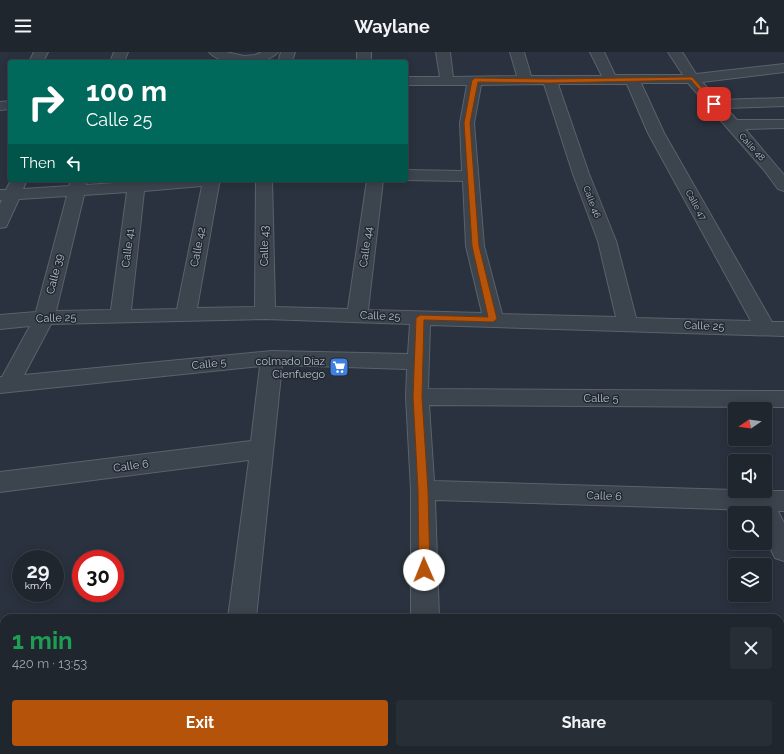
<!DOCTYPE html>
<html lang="en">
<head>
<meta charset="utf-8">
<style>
  :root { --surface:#1f262e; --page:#272e36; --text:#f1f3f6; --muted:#a1a5aa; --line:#3c434a; --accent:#b45309 }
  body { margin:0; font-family:Raleway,sans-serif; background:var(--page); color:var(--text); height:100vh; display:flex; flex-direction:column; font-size:15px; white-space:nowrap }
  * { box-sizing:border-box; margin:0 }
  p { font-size:13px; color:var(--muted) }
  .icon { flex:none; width:22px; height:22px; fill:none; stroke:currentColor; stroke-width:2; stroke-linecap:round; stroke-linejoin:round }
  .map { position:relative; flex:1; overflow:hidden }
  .drawer { position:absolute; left:0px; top:562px; width:784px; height:140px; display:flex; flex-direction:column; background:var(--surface); border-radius:12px 12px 0 0; box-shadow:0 2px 10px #0003,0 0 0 1px var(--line) }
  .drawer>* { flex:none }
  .top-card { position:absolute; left:8px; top:8px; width:400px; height:122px; border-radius:4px; box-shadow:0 2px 10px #0003,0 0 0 1px var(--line); background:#00695c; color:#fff; overflow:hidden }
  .needle { width:26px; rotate:257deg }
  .tools { position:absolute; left:728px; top:350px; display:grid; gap:8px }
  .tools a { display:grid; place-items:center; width:44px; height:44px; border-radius:4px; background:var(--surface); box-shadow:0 2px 10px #0003,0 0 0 1px var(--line); font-size:20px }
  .speed { position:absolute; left:12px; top:498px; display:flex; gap:8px; font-size:20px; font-weight:700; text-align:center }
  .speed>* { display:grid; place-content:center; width:52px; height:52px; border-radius:50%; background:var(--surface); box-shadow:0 2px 10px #0003,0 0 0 1px var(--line); line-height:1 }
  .speed small { font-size:10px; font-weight:400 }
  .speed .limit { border:6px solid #d22; background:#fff; color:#111 }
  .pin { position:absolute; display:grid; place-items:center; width:34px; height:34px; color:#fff; margin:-17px; border-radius:8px; box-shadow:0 2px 6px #0006 }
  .me { position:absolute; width:44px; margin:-22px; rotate:359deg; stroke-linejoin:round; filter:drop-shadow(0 0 3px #0008) }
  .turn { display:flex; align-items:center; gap:14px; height:84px; padding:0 12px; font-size:18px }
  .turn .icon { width:52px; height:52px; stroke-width:2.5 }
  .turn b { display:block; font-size:28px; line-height:34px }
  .then { display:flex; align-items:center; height:38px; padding:0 12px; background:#0003; gap:8px; font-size:15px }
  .round { display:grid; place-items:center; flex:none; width:42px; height:42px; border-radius:4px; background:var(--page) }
  .overview { display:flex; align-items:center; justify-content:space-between; height:68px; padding:0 12px }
  h1 { font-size:24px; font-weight:700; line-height:30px; color:#1e9e55 }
  .action { display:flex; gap:8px; margin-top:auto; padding:8px 12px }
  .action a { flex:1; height:46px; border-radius:4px; background:var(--accent); color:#fff; font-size:16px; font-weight:700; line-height:46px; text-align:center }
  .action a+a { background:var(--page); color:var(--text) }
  header { display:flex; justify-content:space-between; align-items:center; height:52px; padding:0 12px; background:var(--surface); font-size:18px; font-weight:700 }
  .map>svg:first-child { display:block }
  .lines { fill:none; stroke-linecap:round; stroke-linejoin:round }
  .street-casing { stroke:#5a626c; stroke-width:2 }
  .street { fill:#3c444e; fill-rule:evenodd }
  .route { fill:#b45309; stroke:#753606 }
  .labels { text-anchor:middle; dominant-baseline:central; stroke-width:3; stroke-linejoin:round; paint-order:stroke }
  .far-street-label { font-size:9px; fill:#b9bfc9; stroke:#212933 }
  .street-label { font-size:11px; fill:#b9bfc9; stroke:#212933 }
  .poi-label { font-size:11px; fill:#b9bfc9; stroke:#212933; text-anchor:end }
</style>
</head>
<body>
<header><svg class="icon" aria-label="menu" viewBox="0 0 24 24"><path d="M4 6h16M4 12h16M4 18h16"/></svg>Waylane<svg class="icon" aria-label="share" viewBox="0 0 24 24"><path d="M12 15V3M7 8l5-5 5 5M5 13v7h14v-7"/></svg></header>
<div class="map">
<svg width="784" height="702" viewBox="0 0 784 702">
  <rect width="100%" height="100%" fill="#29323e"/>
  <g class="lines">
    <defs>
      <path id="street" d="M 34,0 L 48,0 L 43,10 L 29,10 Z
        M 114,0 L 128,0 L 124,10 L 110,10 Z
        M 209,0 L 226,0 L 244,4 L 255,3 L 262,0 L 278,0 C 268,14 219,14 209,0 Z
        M 281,0 L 295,0 L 292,10 L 278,10 Z
        M 357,0 L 371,0 L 371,10 L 357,10 Z
        M 436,0 L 450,0 L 453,25 L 517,24 L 510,0 L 524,0 L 531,24 L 602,24 L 590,0 L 604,0 L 615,23 L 683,23 L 668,0 L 682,0 L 696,22 L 784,12 L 784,20 L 702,30 L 718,48 L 784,46 L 784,54 L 726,56 L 737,68 L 784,68 L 784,76 L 745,77 L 784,123 L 784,139 L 778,137 L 764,118 L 688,31 L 641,31 L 664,81 L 772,270 L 784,270 L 784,284 L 430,273 L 428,337 L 784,339 L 784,355 L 429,353 L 434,429 L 735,438 L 735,439 L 784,439 L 784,459 L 778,459 L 784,471 L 784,509 L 775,506 L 765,485 L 765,461 L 754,461 L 753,458 L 435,448 L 439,566 L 411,566 L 411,438 L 406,345 L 407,317 L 282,313 L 256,566 L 228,566 L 249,408 L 0,440 L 0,420 L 251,389 L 260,314 L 0,341 L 0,325 L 2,325 L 30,274 L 0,277 L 0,263 L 36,260 L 67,144 L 19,147 L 6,175 L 0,176 L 0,152 L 2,148 L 0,148 L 0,138 L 6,138 L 11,128 L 25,128 L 26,130 L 23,137 L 69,134 L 71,128 L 87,128 L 86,133 L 129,130 L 129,128 L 221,128 L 219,132 L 197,256 L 255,255 L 256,128 L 272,128 L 275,255 L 348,257 L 367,128 L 383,128 L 368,258 L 482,261 L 466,194 L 463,129 L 406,128 L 406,118 L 462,119 L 460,71 L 467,33 L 406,33 L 406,25 L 440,25 ZM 544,32 L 573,122 L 598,189 L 616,265 L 502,262 L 484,194 L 474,71 L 481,33 ZM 558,32 L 627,32 L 648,81 L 751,269 L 636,266 L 616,189 L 589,122 ZM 202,134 L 177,257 L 131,258 L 144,139 ZM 127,140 L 111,258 L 56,259 L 84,143 ZM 265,267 L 410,272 L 408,302 L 272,299 L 24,323 L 51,272 Z
        M 10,49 L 10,57 L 0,58 L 0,50 Z
        M 4,683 L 4,698 L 30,698 L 29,702 L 0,702 L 0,684 Z
        M 211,698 L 241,698 L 240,702 L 210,702 Z
        M 408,698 L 438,698 L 438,702 L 408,702 Z"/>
    </defs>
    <use href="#street" class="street-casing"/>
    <use href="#street" class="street"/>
  </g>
  <path class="route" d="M 692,25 L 716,51 L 716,53 L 712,53 L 691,28 L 550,31 L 478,30 L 470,71 L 479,194 L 497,267 L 493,270 L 424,268 L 422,345 L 428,438 L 430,518 L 428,521 L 424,523 L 420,521 L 419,518 L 418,438 L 413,345 L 416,266 L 420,263 L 488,265 L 472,194 L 464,71 L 472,28 L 475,26 L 550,27 Z"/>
  <defs>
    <symbol id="supermarket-square" viewBox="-11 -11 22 22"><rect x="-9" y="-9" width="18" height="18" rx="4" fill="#3f7fe0" stroke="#212933"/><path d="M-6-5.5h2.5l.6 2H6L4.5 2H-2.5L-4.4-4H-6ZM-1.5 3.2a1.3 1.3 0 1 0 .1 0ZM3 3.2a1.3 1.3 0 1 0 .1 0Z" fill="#fff"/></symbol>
  </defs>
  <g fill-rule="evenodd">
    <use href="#supermarket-square" x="328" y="304" width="22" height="22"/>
  </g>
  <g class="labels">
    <g class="far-street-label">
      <text transform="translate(752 95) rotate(48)">Calle 48</text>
      <text transform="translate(592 150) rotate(69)">Calle 46</text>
      <text transform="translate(696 153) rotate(61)">Calle 47</text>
    </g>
    <g class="street-label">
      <text transform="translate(264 194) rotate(-90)">Calle 43</text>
      <text transform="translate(198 195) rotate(-79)">Calle 42</text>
      <text transform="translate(366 195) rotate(-82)">Calle 44</text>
      <text transform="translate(128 196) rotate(-83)">Calle 41</text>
      <text transform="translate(55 222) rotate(-76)">Calle 39</text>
      <text transform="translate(380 264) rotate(2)">Calle 25</text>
      <text transform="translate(56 266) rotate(-2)">Calle 25</text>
      <text transform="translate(704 274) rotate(2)">Calle 25</text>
      <text transform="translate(209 312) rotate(-6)">Calle 5</text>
      <text x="601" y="346">Calle 5</text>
      <text transform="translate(131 414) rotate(-7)">Calle 6</text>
      <text transform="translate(604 444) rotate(2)">Calle 6</text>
    </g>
    <g class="poi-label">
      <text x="325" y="309">colmado Díaz<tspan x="325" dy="13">Cienfuego</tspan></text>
    </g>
  </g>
</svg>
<div class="tools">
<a><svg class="needle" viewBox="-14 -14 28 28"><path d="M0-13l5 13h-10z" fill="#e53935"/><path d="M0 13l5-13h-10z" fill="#a1a5aa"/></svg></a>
<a><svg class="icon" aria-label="sound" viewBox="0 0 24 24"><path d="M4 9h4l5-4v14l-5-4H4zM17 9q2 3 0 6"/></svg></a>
<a><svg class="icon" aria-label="search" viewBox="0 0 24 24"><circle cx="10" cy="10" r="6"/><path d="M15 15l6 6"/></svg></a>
<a><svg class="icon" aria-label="layers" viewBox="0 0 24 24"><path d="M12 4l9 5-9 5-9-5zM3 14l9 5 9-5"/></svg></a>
</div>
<div class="speed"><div>29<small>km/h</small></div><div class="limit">30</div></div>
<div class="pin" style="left:714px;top:52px;background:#d93025"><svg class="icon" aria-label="arrive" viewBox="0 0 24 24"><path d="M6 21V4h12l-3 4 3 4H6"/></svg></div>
<svg class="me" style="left:424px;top:518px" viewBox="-20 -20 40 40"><circle r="19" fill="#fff"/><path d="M0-13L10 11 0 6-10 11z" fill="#b45309"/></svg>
<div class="top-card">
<div class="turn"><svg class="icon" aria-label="right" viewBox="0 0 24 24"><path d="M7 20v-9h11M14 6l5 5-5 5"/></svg><div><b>100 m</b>Calle 25</div></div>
<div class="then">Then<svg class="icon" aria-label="left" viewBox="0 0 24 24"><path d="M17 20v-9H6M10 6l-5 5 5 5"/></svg></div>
</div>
<section class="drawer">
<div class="overview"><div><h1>1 min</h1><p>420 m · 13:53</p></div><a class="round"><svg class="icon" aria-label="close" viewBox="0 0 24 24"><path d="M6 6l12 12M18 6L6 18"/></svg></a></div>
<div class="action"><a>Exit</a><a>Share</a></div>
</section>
</div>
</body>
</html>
